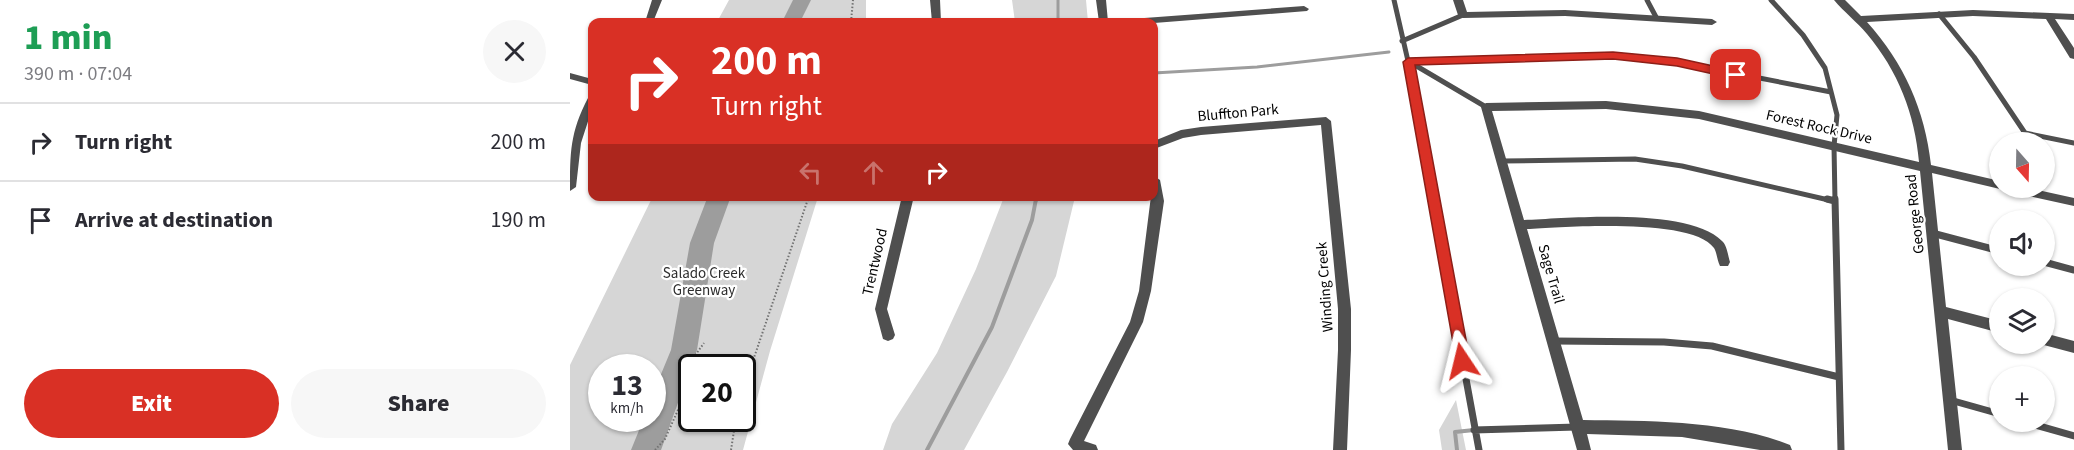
<!DOCTYPE html>
<html lang="en">
<head>
<meta charset="utf-8">
<style>
  :root { --surface:#fff; --page:#f7f7f7; --text:#2b2b33; --muted:#7c7c81; --line:#e1e1e2; --accent:#d93025 }
  body { margin:0; font-family:"Source Sans 3",sans-serif; background:var(--page); color:var(--text); height:100vh; display:flex; flex-direction:column; font-size:22px; white-space:nowrap }
  * { box-sizing:border-box; margin:0 }
  p { font-size:20px; color:var(--muted) }
  .icon { flex:none; width:33px; height:33px; fill:none; stroke:currentColor; stroke-width:2; stroke-linecap:round; stroke-linejoin:round }
  .map { position:relative; flex:1; overflow:hidden }
  .panel { display:flex; flex-direction:column; background:var(--surface); width:570px }
  .panel>* { flex:none }
  .banner { position:absolute; left:18px; top:18px; width:570px; height:183px; border-radius:12px; box-shadow:0 2px 4px #0004; background:#d93025; color:#fff; overflow:hidden }
  .needle { width:39px; rotate:160deg }
  .fabs { position:absolute; left:1419px; top:132px; display:grid; gap:12px }
  .fabs a { display:grid; place-items:center; width:66px; height:66px; border-radius:50%; background:var(--surface); box-shadow:0 2px 4px #0004; font-size:30px }
  .speed { position:absolute; left:18px; top:354px; display:flex; gap:12px; font-size:30px; font-weight:700; text-align:center }
  .speed>* { display:grid; place-content:center; width:78px; height:78px; border-radius:50%; background:var(--surface); box-shadow:0 2px 4px #0004; line-height:1 }
  .speed small { font-size:15px; font-weight:400 }
  .speed .limit { border:3px solid #111; border-radius:9px; background:#fff; color:#111 }
  .pin { position:absolute; display:grid; place-items:center; width:51px; height:51px; color:#fff; margin:-26px; border-radius:12px; box-shadow:0 3px 9px #0006 }
  .me { position:absolute; width:66px; margin:-33px; rotate:350deg; stroke-linejoin:round; filter:drop-shadow(0 0 4px #0008) }
  .turn { display:flex; align-items:center; gap:21px; height:126px; padding:0 24px; font-size:27px }
  .turn .icon { width:78px; height:78px; stroke-width:2.5 }
  .turn b { display:block; font-size:42px; line-height:51px }
  .lanes { display:flex; align-items:center; height:57px; padding:0 24px; background:#0003; justify-content:center; gap:30px; direction:ltr }
  .lanes .off { opacity:.35 }
  .round { display:grid; place-items:center; flex:none; width:63px; height:63px; border-radius:32px; background:var(--page) }
  .overview { display:flex; align-items:center; justify-content:space-between; height:102px; padding:0 24px }
  h1 { font-size:36px; font-weight:800; line-height:45px; color:#1e9e55 }
  .button { display:flex; gap:12px; margin-top:auto; padding:12px 24px }
  .button a { flex:1; height:69px; border-radius:36px; background:var(--accent); color:#fff; font-size:24px; font-weight:800; line-height:69px; text-align:center }
  .button a+a { background:var(--page); color:var(--text) }
  ul { padding:0; list-style:none }
  li { display:flex; align-items:center; gap:18px; height:78px; padding:0 24px; border-top:2px solid var(--line) }
  li div { flex:1 }
  li b { display:block; font-size:22px }
  li em { font-style:normal }
  main { display:flex; flex:1; min-height:0 }
  .map>svg:first-child { display:block }
  .green { fill:#d6d6d6; fill-rule:evenodd }
  .lines { fill:none; stroke-linecap:round; stroke-linejoin:round }
  .stream-far1 { stroke:#9d9d9d; stroke-width:3 }
  .stream { stroke:#9d9d9d; stroke-width:4 }
  .river { fill:#9d9d9d; fill-rule:evenodd }
  .path { stroke:#717171; stroke-width:2; stroke-dasharray:1.5 2; stroke-linecap:butt }
  .lane-far1 { stroke:#4f4f4f; stroke-width:5 }
  .lane { stroke:#4f4f4f; stroke-width:7 }
  .street { fill:#4f4f4f; fill-rule:evenodd }
  .route { fill:#d93025; stroke:#8d1f18; stroke-width:1.5 }
  .labels { text-anchor:middle; dominant-baseline:central; stroke-width:4.5; stroke-linejoin:round; paint-order:stroke }
  .street-label { font-size:15px; fill:#000; stroke:#fff }
  .park-label { font-size:15px; fill:#2d2d2d; stroke:#fff }
</style>
</head>
<body>
<main>
<section class="panel">
<div class="overview"><div><h1>1 min</h1><p>390 m · 07:04</p></div><a class="round"><svg class="icon" aria-label="close" viewBox="0 0 24 24"><path d="M6 6l12 12M18 6L6 18"/></svg></a></div>
<ul>
<li><svg class="icon" aria-label="right" viewBox="0 0 24 24"><path d="M7 20v-9h11M14 6l5 5-5 5"/></svg><div><b>Turn right</b></div><em>200 m</em></li>
<li><svg class="icon" aria-label="arrive" viewBox="0 0 24 24"><path d="M6 21V4h12l-3 4 3 4H6"/></svg><div><b>Arrive at destination</b></div><em>190 m</em></li>
</ul>
<div class="button"><a>Exit</a><a>Share</a></div>
</section>
<div class="map">
<svg width="1504" height="450" viewBox="0 0 1504 450">
  <rect width="100%" height="100%" fill="#fff"/>
  <path class="green" d="M 159,0 L 296,0 L 296,22 L 147,22 Z
    M 442,0 L 516,0 L 518,22 L 445,22 Z
    M 83,196 L 248,197 L 200,351 L 173,450 L 0,450 L 0,365 ZM 32,368 L 82,368 L 82,418 L 32,418 ZM 122,368 L 172,368 L 172,418 L 122,418 Z
    M 434,197 L 505,197 L 486,276 L 437,372 L 394,450 L 313,450 L 322,424 L 367,353 L 406,269 Z
    M 886,400 L 896,450 L 872,450 L 869,430 Z"/>
  <g class="lines">
    <path class="stream-far1" d="M 488,0 L 488,22
      M 584,73 L 687,67 L 819,52
      M 466,201 L 467,196"/>
    <path class="stream" d="M 357,450 L 422,327 L 462,220 L 466,199
      M 887,450 L 885,432 L 904,430"/>
    <path class="river" d="M 223,0 L 241,0 L 230,22 L 212,22 Z
      M 138,196 L 161,196 L 144,243 L 127,350 L 91,450 L 61,450 L 74,418 L 82,418 L 82,396 L 101,350 L 120,243 Z"/>
    <path class="path" d="M 281,22 L 283,0
      M 172,393 L 239,196
      M 85,450 L 95,439 L 112,401 L 115,379 L 121,361 L 134,343
      M 161,450 L 166,418"/>
    <path class="lane-far1" d="M 824,0 L 838,61 L 1043,56 L 1107,62 L 1261,92
      M 1077,0 L 1086,17
      M 1201,0 L 1233,35 L 1255,68 L 1267,115 L 1264,146 L 1265,201
      M 1369,14 L 1404,57 L 1455,133 L 1504,143
      M 832,41 L 893,15
      M 932,161 L 1065,159 L 1112,166 L 1263,201
      M 863,201 L 838,61 L 916,107"/>
    <path class="lane" d="M 863,199 L 909,450
      M 1257,199 L 1265,201
      M 1265,199 L 1271,450
      M 1362,233 L 1430,251
      M 1474,262 L 1504,270
      M 984,341 L 1094,342 L 1142,346 L 1269,377
      M 1380,400 L 1430,414
      M 1455,422 L 1504,436
      M 904,430 L 1007,427"/>
    <path class="street" d="M 82,0 L 92,0 L 83,22 L 75,22 Z
      M 360,0 L 370,0 L 371,22 L 362,22 Z
      M 526,0 L 536,0 L 538,22 L 529,22 Z
      M 883,0 L 893,0 L 897,12 L 995,10 L 1142,19 L 1147,22 L 1142,25 L 995,16 L 893,18 L 888,15 Z
      M 1264,0 L 1275,0 L 1291,16 L 1403,10 L 1504,14 L 1504,20 L 1485,19 L 1504,48 L 1504,59 L 1500,58 L 1476,19 L 1403,16 L 1297,22 C 1334,63 1355,110 1361,165 L 1430,181 L 1430,188 L 1434,188 L 1430,189 L 1362,173 L 1376,307 L 1430,321 L 1430,333 L 1378,319 L 1392,450 L 1378,450 L 1350,171 L 1129,119 L 1036,109 L 922,111 L 954,220 C 1000,218 1119,207 1152,241 C 1157,245 1158,256 1160,262 L 1158,266 L 1150,266 C 1147,260 1147,253 1144,248 C 1123,217 992,227 957,229 L 1013,420 C 1079,421 1158,420 1220,445 L 1222,450 L 1190,450 L 1112,437 L 1017,434 L 1021,450 L 1007,450 L 911,107 L 916,103 L 1036,101 L 1129,111 L 1349,162 C 1345,114 1328,71 1297,34 C 1287,22 1274,12 1264,0 Z
      M 734,6 L 739,9 L 737,11 L 584,23 L 556,22 L 561,19 Z
      M 0,73 L 22,79 L 22,85 L 0,79 Z
      M 22,97 L 22,109 L 11,143 L 6,187 L 0,191 C 0,153 0,132 18,98 Z
      M 756,117 L 761,121 L 781,309 L 781,350 L 777,450 L 763,450 L 768,350 L 768,309 L 751,125 L 631,135 L 613,138 L 584,149 L 584,141 L 611,130 L 631,127 Z
      M 584,176 L 590,180 L 594,201 L 581,291 L 573,322 L 514,441 L 526,445 L 528,450 L 503,450 L 498,444 L 500,439 L 560,322 L 569,291 L 581,196 L 584,196 Z
      M 1435,188 L 1458,188 L 1504,198 L 1504,206 L 1441,192 Z
      M 332,196 L 344,196 L 317,309 L 325,335 L 323,339 L 318,341 L 313,339 L 305,309 Z
      M 1474,333 L 1504,341 L 1504,353 L 1470,344 L 1474,344 Z"/>
  </g>
  <path class="route" d="M 1043,52 L 1107,58 L 1166,71 L 1172,75 L 1166,79 L 1107,66 L 1043,59 L 845,65 L 900,361 L 898,365 L 892,367 L 887,365 L 833,62 L 838,58 Z"/>
  <g class="labels">
    <g class="street-label">
      <text transform="translate(668 113) rotate(-5)">Bluffton Park</text>
      <text transform="translate(1249 127) rotate(13)">Forest Rock Drive</text>
      <text transform="translate(1345 214) rotate(-96)">George Road</text>
      <text transform="translate(305 262) rotate(-77)">Trentwood</text>
      <text transform="translate(981 274) rotate(74)">Sage Trail</text>
      <text transform="translate(755 287) rotate(-94)">Winding Creek</text>
    </g>
    <g class="park-label">
      <text x="134" y="273">Salado Creek<tspan x="134" dy="17">Greenway</tspan></text>
    </g>
  </g>
</svg>
<div class="fabs">
<a><svg class="needle" viewBox="-14 -14 28 28"><path d="M0-13l5 13h-10z" fill="#e53935"/><path d="M0 13l5-13h-10z" fill="#7c7c81"/></svg></a>
<a><svg class="icon" aria-label="sound" viewBox="0 0 24 24"><path d="M4 9h4l5-4v14l-5-4H4zM17 9q2 3 0 6"/></svg></a>
<a><svg class="icon" aria-label="layers" viewBox="0 0 24 24"><path d="M12 4l9 5-9 5-9-5zM3 14l9 5 9-5"/></svg></a>
<a>+</a>
</div>
<div class="speed"><div>13<small>km/h</small></div><div class="limit">20</div></div>
<div class="pin" style="left:1166px;top:75px;background:#d93025"><svg class="icon" aria-label="arrive" viewBox="0 0 24 24"><path d="M6 21V4h12l-3 4 3 4H6"/></svg></div>
<svg class="me" style="left:892px;top:361px" viewBox="-20 -20 40 40"><path d="M0-17L14 15 0 8-14 15z" fill="#d93025" stroke="#fff" stroke-width="4"/></svg>
<div class="banner">
<div class="turn"><svg class="icon" aria-label="right" viewBox="0 0 24 24"><path d="M7 20v-9h11M14 6l5 5-5 5"/></svg><div><b>200 m</b>Turn right</div></div>
<div class="lanes"><svg class="icon off" aria-label="left" viewBox="0 0 24 24"><path d="M17 20v-9H6M10 6l-5 5 5 5"/></svg><svg class="icon off" aria-label="ahead" viewBox="0 0 24 24"><path d="M12 20V5M6 11l6-6 6 6"/></svg><svg class="icon" aria-label="right" viewBox="0 0 24 24"><path d="M7 20v-9h11M14 6l5 5-5 5"/></svg></div>
</div>
</div>
</main>
</body>
</html>
